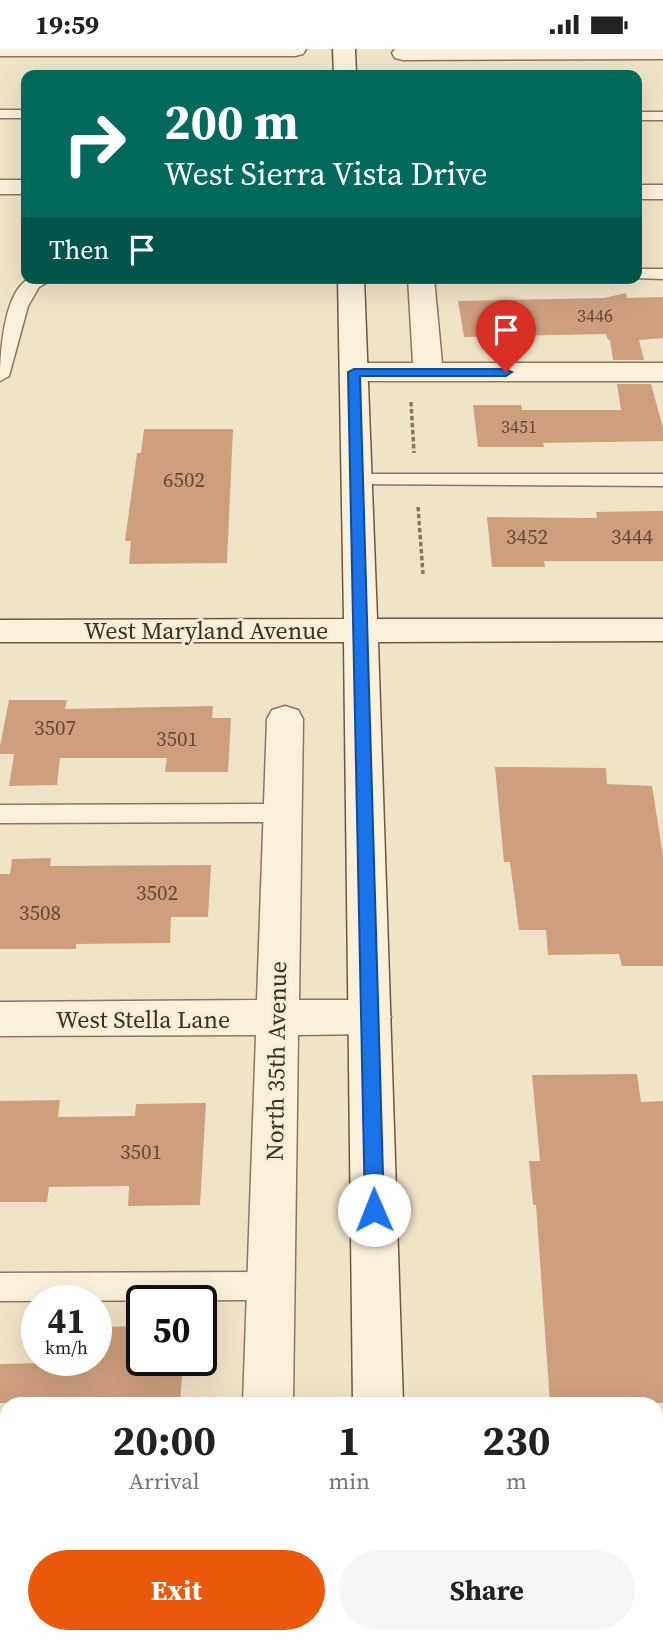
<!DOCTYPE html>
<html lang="en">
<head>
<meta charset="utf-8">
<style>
  :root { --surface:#fff; --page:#f6f6f6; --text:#222; --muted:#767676; --accent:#ea580c }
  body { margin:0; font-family:"Source Serif 4",serif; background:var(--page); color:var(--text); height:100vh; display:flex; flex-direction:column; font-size:26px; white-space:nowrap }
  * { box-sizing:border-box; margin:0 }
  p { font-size:23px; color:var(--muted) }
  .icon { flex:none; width:38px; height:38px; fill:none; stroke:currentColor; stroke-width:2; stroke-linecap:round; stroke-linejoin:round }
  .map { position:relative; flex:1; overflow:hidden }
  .details { position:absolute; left:0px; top:1348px; width:663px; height:247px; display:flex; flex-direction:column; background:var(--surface); border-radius:21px 21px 0 0; box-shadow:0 7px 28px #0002 }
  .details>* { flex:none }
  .banner { position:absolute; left:21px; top:21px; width:621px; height:214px; border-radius:14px; box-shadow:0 7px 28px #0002; background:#00695c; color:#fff; overflow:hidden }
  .speed { position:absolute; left:21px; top:1236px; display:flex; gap:14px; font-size:35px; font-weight:700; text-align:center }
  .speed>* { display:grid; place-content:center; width:91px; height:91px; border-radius:50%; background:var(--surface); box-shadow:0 7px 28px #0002; line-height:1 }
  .speed small { font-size:18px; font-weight:400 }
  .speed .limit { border:4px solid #111; border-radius:10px; background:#fff; color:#111 }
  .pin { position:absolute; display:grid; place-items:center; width:60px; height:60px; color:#fff; margin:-72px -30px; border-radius:50% 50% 50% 0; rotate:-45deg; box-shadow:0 0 7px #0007 }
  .pin .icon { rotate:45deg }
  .me { position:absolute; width:77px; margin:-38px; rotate:359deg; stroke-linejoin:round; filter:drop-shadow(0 0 5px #0008) }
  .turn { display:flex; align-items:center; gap:24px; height:147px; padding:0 28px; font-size:32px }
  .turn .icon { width:91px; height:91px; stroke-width:2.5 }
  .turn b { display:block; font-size:49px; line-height:60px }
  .then { display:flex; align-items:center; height:66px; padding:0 28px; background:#0003; gap:14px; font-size:26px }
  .eta { display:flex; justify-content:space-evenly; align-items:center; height:119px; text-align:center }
  .eta b { font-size:42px; font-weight:700; line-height:49px }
  .button { display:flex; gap:14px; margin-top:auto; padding:14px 28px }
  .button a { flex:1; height:80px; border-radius:42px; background:var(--accent); color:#fff; font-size:28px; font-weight:700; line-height:80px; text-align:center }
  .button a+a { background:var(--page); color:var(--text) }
  .status { display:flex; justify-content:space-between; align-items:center; height:49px; padding:0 35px; background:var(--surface); direction:ltr }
  .status svg { height:19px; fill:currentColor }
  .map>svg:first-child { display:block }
  .building { fill:#cf9f7d }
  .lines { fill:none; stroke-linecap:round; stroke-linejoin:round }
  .lane-casing { stroke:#8d765c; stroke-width:3 }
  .street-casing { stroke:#8d765c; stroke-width:3 }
  .secondary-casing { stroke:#6f573f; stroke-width:3 }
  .path { stroke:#8d765c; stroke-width:3.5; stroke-dasharray:4.5 2.5; stroke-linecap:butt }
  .lane { fill:#faf1dc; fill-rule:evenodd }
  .street { fill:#faf1dc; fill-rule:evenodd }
  .secondary { fill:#faf1dc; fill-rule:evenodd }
  .route { fill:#1a73e8; stroke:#114b97; stroke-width:2 }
  .labels { text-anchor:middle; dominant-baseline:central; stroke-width:6; stroke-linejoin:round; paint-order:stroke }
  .far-number-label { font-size:18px; fill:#624a37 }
  .number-label { font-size:21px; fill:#624a37 }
  .street-label { font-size:24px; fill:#3d2e20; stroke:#f7eed8 }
</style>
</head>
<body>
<div class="status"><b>19:59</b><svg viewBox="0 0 49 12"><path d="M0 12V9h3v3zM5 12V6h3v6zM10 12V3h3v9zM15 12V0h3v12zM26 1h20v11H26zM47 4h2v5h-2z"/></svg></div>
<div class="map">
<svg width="663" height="1593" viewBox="0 0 663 1593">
  <rect width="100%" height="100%" fill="#f0e4c8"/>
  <path class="building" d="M 626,244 L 627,249 L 663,248 L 663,289 L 639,291 L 644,311 L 613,311 L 610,291 L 608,291 L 606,285 L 464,288 L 458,252 L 604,249 Z
    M 617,335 L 651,335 L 663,379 L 663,392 L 543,394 L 544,398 L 478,398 L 473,356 L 521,356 L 522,361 L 621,361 Z
    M 144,380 L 233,380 L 227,514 L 129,515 L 131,492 L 125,492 L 137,404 L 141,404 Z
    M 663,462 L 663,512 L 544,512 L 545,518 L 492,518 L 487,468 L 597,469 L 596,463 Z
    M 9,651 L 67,651 L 65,660 L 213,657 L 212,669 L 231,669 L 228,723 L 165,723 L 167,709 L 60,709 L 57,736 L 9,737 L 14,705 L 0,705 L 0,697 Z
    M 495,718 L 606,719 L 607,735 L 652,737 L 663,806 L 663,917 L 622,917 L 619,905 L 548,906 L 546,881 L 519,881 L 510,813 L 504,813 Z
    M 51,809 L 50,817 L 211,816 L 208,868 L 171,868 L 170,894 L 76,895 L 76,900 L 0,900 L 0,825 L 10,825 L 12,810 Z
    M 637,1025 L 641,1053 L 663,1052 L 663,1354 L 550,1354 L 536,1156 L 533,1156 L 529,1112 L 540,1112 L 532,1026 Z
    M 60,1051 L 58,1068 L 135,1067 L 136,1055 L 206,1054 L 200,1156 L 128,1157 L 129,1137 L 49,1138 L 47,1153 L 0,1153 L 0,1052 Z
    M 142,1277 L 142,1311 L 160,1311 L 159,1315 L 183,1315 L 180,1354 L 0,1354 L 0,1315 L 100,1313 L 102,1278 Z"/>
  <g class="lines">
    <defs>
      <path id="lane" d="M 0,61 L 26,61 L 26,69 L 0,69 Z
        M 637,63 L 663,63 L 663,71 L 637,71 Z
        M 637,220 L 663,220 L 663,230 L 634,229 L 637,229 Z
        M 31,229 L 55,229 L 39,238 L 28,257 L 9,327 L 0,332 C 0,307 3,240 31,229 Z
        M 357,425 L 663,425 L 663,437 L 350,435 L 347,431 L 350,427 Z
        M 282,755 L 291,758 L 294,764 L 291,770 L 282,773 L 0,774 L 0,756 Z
        M 271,1223 L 282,1227 L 286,1237 L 282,1247 L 271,1251 L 0,1252 L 0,1224 Z"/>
      <path id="street" d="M 0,0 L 306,0 L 303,5 L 295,7 L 0,7 Z
        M 395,0 L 663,0 L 663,10 L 403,11 L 395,9 L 392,4 Z
        M 0,131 L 26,131 L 26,145 L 0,145 Z
        M 637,136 L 663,136 L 663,150 L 637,150 Z
        M 408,229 L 434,229 L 442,314 L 663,314 L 663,332 L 354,332 L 344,329 L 340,323 L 344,317 L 354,314 L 413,314 Z
        M 285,657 L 298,661 L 303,670 L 299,951 L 370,951 L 385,956 L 391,968 L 385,980 L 370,985 L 298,986 L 293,1354 L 243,1354 L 256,986 L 0,987 L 0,953 L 257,951 L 267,670 L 272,661 Z
        M 0,1536 L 7,1536 L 7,1587 L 14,1587 L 0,1590 Z
        M 235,1587 L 289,1587 L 290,1593 L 234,1593 Z"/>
      <path id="secondary" d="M 333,0 L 355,0 L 356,26 L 334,26 Z
        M 338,229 L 364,229 L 377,570 L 663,570 L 663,592 L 378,593 L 403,1354 L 353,1354 L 344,593 L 0,593 L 0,571 L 344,570 Z
        M 355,1587 L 410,1587 L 411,1593 L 355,1593 Z"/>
    </defs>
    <use href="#lane" class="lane-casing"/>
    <use href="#street" class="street-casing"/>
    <use href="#secondary" class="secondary-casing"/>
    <path class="path" d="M 411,353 L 414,404
      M 418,458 L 423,525"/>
    <use href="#lane" class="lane"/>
    <use href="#street" class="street"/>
    <use href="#secondary" class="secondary"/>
  </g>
  <path class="route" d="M 354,320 L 506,320 L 512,323 L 506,327 L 360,327 L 384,1161 L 381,1167 L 374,1170 L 367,1167 L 365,1161 L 348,323 Z"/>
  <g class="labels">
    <g class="far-number-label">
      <text x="595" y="266">3446</text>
      <text x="519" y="377">3451</text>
    </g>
    <g class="number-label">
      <text x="184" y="430">6502</text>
      <text x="527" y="487">3452</text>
      <text x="632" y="487">3444</text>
      <text x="55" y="678">3507</text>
      <text x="177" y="689">3501</text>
      <text x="157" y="843">3502</text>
      <text x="40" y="863">3508</text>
      <text x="141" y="1102">3501</text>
    </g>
    <g class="street-label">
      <text x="206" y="581">West Maryland Avenue</text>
      <text x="143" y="970">West Stella Lane</text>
      <text transform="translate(276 1012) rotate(-89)">North 35th Avenue</text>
    </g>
  </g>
</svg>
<div class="speed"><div>41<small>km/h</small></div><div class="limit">50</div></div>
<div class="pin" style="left:506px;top:323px;background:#d93025"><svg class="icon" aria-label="arrive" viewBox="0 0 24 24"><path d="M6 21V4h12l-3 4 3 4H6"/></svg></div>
<svg class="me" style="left:374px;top:1161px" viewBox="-20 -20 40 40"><circle r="19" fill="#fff"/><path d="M0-13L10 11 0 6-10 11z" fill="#1a73e8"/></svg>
<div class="banner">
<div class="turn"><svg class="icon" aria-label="right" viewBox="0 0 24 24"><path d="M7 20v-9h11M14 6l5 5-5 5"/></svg><div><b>200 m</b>West Sierra Vista Drive</div></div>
<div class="then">Then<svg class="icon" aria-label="arrive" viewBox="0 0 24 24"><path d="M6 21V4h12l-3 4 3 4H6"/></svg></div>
</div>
<section class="details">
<div class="eta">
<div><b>20:00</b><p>Arrival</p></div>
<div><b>1</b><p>min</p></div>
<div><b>230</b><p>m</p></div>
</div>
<div class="button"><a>Exit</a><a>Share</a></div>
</section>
</div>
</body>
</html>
